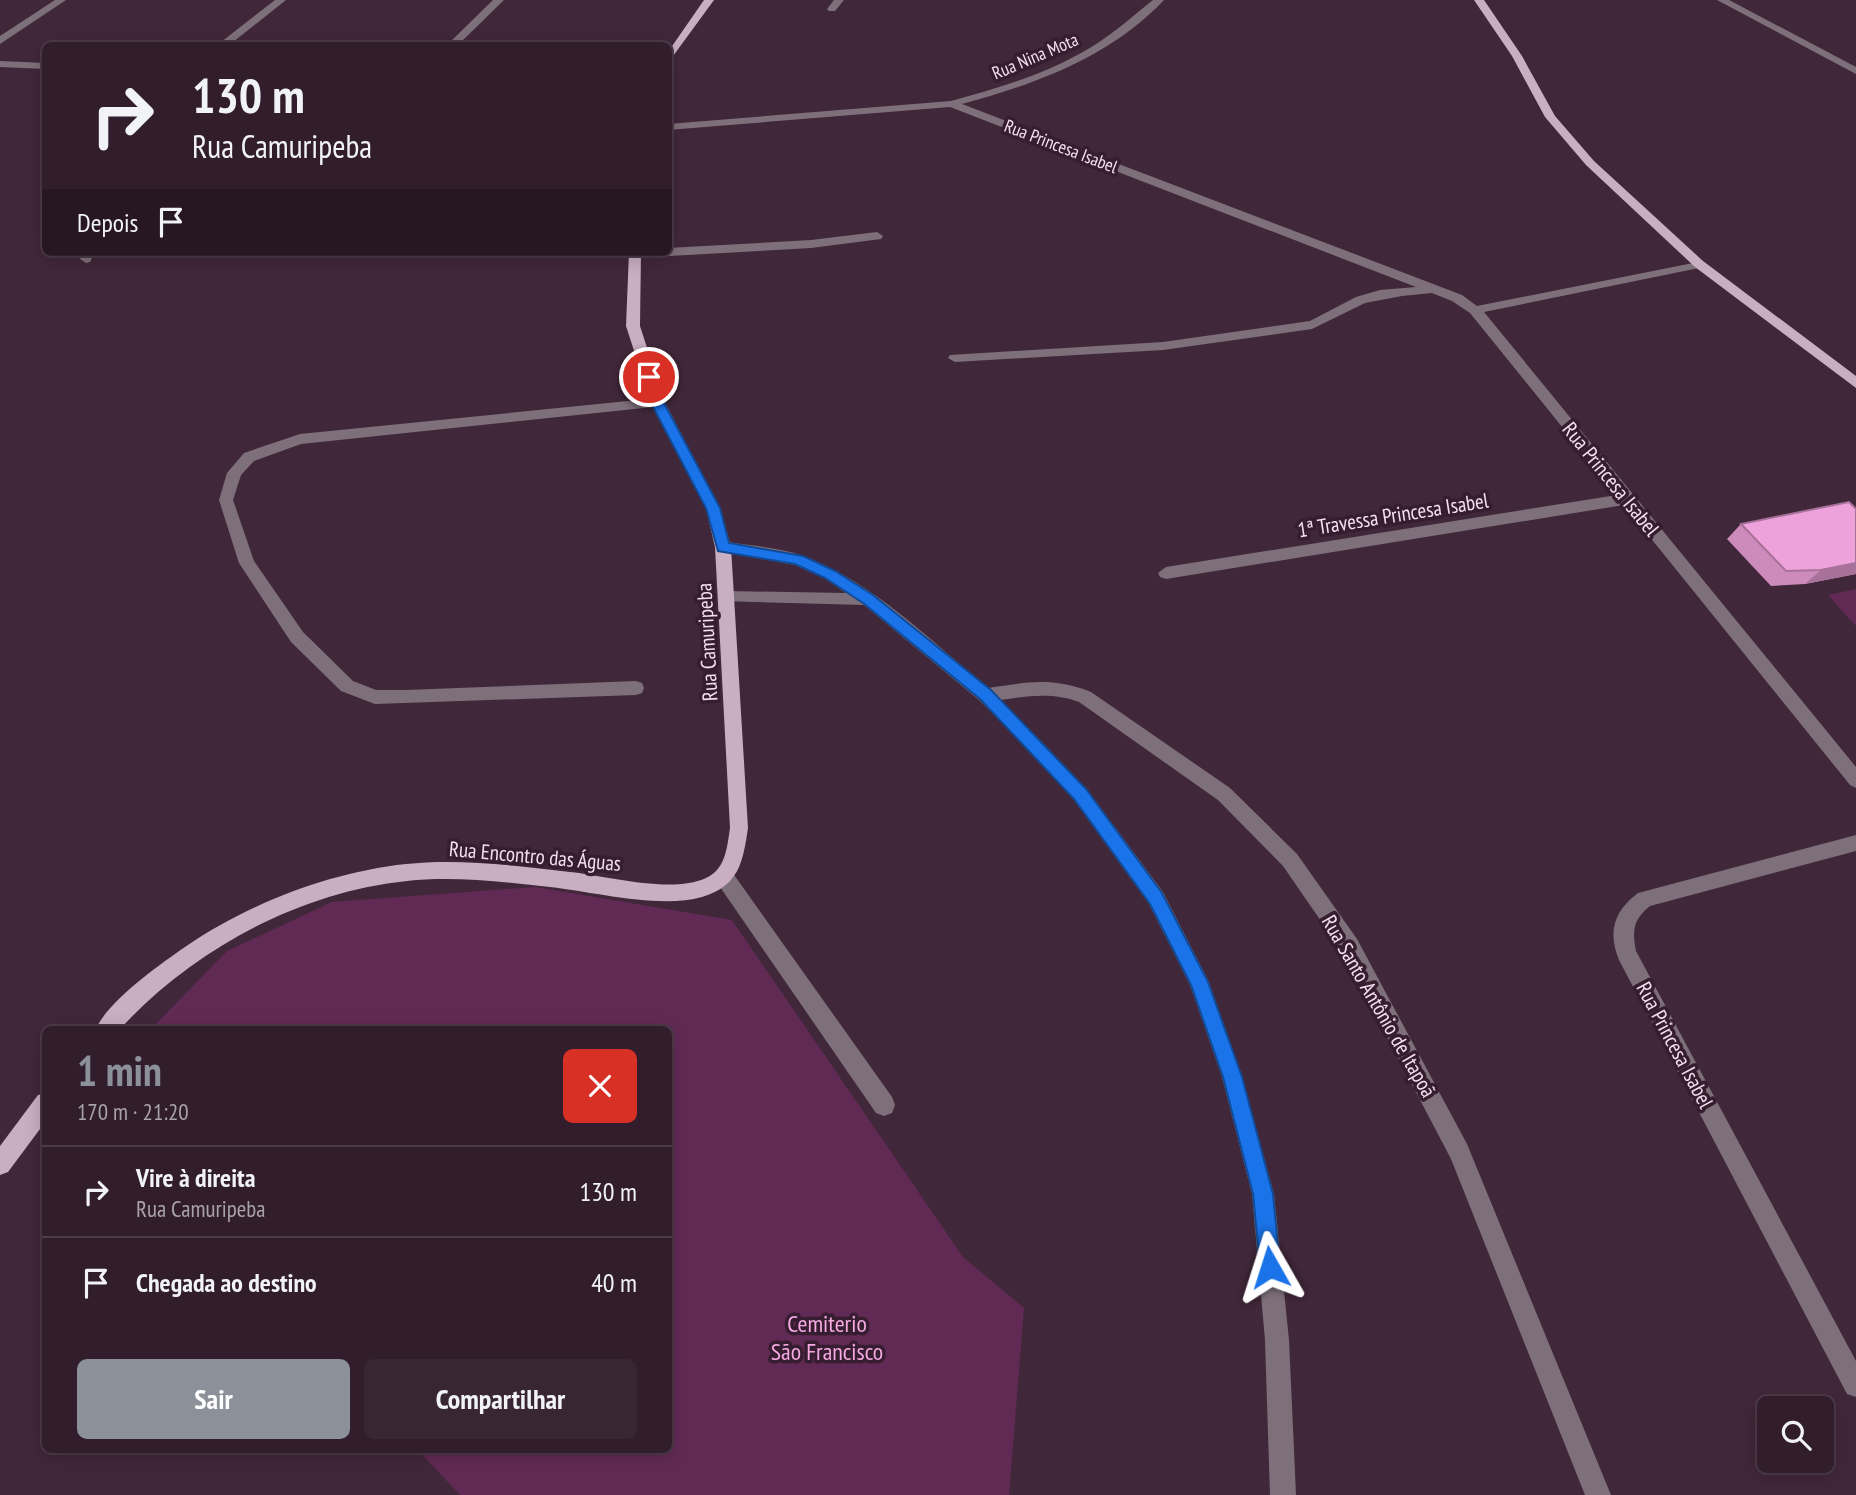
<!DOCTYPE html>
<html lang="pt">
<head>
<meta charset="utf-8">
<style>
  :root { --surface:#311d2c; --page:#392634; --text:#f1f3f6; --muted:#a8a2a9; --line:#4c3b48; --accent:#8c9099 }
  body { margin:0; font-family:"PT Sans Narrow",sans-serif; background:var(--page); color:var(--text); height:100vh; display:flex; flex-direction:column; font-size:26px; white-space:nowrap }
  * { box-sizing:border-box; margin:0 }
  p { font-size:23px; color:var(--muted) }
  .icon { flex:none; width:38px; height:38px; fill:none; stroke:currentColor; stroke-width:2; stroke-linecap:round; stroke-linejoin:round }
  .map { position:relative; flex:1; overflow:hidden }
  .drawer { position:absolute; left:42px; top:1026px; width:630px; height:427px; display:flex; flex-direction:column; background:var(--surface); border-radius:10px; box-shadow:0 4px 18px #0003,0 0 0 2px var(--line) }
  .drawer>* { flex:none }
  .guide { position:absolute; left:42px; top:42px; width:630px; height:214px; border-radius:10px; box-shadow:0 4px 18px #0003,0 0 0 2px var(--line); background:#311d2c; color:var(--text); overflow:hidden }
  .buttons { position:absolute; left:1757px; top:1396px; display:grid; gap:14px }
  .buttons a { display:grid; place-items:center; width:77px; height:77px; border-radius:10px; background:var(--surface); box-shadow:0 4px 18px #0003,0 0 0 2px var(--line); font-size:35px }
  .pin { position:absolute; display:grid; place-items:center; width:60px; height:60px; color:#fff; margin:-30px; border:4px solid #fff; border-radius:50%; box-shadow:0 2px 7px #0007 }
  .me { position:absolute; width:77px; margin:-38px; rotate:354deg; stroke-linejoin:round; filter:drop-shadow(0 0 5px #0008) }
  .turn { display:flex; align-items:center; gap:24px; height:147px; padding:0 35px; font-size:32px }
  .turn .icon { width:91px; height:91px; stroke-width:2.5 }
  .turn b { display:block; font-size:49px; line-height:60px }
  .then { display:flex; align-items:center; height:66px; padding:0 35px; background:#0003; gap:14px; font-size:26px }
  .round { display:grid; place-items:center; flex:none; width:74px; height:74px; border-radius:10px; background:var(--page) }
  .head { display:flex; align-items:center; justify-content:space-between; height:119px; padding:0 35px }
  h1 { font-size:42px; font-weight:600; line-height:52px; color:var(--accent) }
  .primary-button { display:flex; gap:14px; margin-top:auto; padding:14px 35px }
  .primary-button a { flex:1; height:80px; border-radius:10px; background:var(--accent); color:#fff; font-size:28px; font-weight:600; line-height:80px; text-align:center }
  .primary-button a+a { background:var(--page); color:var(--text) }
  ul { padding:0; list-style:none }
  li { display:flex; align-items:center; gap:21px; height:91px; padding:0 35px; border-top:2px solid var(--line) }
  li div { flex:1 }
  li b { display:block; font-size:26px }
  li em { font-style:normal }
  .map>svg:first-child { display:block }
  .green { fill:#612a55 }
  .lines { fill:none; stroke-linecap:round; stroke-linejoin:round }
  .minor { fill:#7e707a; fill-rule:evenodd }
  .major { fill:#caaec2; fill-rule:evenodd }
  .wall { fill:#cd8bbc }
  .shaded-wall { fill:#a77199 }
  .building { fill:#eea2db; stroke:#a77199; stroke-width:2 }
  .route { fill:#1a73e8; stroke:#114b97; stroke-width:2 }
  .labels { text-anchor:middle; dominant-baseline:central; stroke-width:7; stroke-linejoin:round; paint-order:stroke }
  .far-street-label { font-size:18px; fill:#f2e0ed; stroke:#361d30 }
  .street-label { font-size:21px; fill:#f2e0ed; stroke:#361d30 }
  .near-park-label { font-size:24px; fill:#f6a9e2; stroke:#361d30 }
</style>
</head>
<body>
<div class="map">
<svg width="1856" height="1495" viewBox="0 0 1856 1495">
  <rect width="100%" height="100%" fill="#41273a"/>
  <path class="green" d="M 1856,589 L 1856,625 L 1855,625 L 1828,595 Z
    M 535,887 L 732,920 L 963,1257 L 1024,1308 L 1009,1495 L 460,1495 L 417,1449 L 668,1449 L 668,1029 L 151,1029 L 227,951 L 332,902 Z"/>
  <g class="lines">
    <path class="minor" d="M 55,0 L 66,0 L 0,44 L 0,36 Z
      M 275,0 L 286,0 L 228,46 L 216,46 Z
      M 493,0 L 504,0 L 457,46 L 446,46 Z
      M 834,0 L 844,0 L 835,11 L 829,11 L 827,9 Z
      M 1153,0 L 1164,0 C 1110,57 1036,84 962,104 L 1462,295 L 1477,306 L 1703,261 L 1705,264 L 1699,268 L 1484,312 L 1856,767 L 1856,788 L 1850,785 L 1624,505 L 1166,579 L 1160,577 L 1158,573 L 1166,567 L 1617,495 L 1470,313 L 1452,301 L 1432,293 L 1402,296 L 1365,303 L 1312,329 L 1163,350 L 955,362 L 948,358 L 950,355 L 1163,342 L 1310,321 L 1356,297 L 1380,290 L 1416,287 L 950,107 L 668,130 L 668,124 L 951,101 C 1000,88 1049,73 1093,46 C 1114,33 1133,16 1153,0 Z
      M 1717,0 L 1729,0 L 1856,67 L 1856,74 Z
      M 0,61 L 46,63 L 46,69 L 0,67 Z
      M 877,232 L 883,236 L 881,239 L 811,248 L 634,258 L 628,254 L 668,252 L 668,248 L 811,240 Z
      M 83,252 L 95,252 L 90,262 L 86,263 L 80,259 Z
      M 658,398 L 663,400 L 663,406 L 301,444 L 254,461 L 241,475 L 233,500 L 254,561 L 303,632 L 353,681 L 376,690 L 406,690 L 636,681 L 642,683 L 644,688 L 642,693 L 636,695 L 375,704 L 341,691 L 291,642 L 239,563 L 219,500 L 227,473 L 244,453 L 300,434 Z
      M 723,541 C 749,546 779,547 803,556 C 873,582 931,641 988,688 C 1028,682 1052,677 1091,692 L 1230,788 L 1297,854 L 1357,939 L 1467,1144 L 1611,1495 L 1585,1495 L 1451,1159 L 1343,953 L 1283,866 L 1218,800 L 1079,702 C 1053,692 1028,696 1001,700 L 1086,788 L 1163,892 L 1209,982 L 1242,1077 L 1274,1194 L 1289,1340 L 1296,1495 L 1270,1495 L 1265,1340 L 1252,1194 L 1222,1077 L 1190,985 L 1149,904 L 1074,800 L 1033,753 L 979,700 L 864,605 L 720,601 L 718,597 L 726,591 L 846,593 L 824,578 L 795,565 L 718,551 L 715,547 Z
      M 1856,835 L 1856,851 L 1650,906 C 1633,920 1632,930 1636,951 L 1856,1361 L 1856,1397 L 1847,1394 L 1619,960 C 1607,931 1615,910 1638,893 Z
      M 725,869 L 732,872 L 892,1097 L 895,1105 L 892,1113 L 884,1116 L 876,1113 L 718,884 L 716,878 L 718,872 Z"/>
    <path class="major" d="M 704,0 L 714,0 L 668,63 L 668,52 Z
      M 1474,0 L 1484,0 L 1522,56 L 1555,116 L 1594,161 L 1703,261 L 1856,376 L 1856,388 L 1695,267 L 1586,165 L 1545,117 L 1512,56 Z
      M 629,252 L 641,252 L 640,326 L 665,403 L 720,508 L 731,547 L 748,828 C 743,862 739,886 702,897 C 660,909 595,892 550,887 C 504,882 453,876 407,881 C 299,892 193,950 120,1029 L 96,1029 C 108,1001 159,965 185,947 C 247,904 330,872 406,864 C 459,858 517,866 570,872 C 608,876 671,894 706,878 C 726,869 727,847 730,828 L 715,547 L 706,508 L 651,403 L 626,326 Z
      M 46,1093 L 46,1121 L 8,1172 L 0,1175 L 0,1146 L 38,1095 Z"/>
  </g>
  <path class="wall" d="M 1741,524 L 1856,574 L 1805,584 L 1771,586 L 1727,539 Z"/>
  <path class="shaded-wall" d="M 1856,563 L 1856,574 L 1805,584 L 1821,570 Z"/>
  <path class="building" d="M 1849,502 L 1856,509 L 1856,563 L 1821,570 L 1786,571 L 1741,524 Z"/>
  <path class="route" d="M 649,373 L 656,377 L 664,403 L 720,508 L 729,543 L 803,556 L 835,571 L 873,595 L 991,690 L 1086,789 L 1162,893 L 1208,982 L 1242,1077 L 1273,1194 L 1280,1267 L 1277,1274 L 1270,1277 L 1263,1274 L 1260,1267 L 1253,1194 L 1223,1077 L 1191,985 L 1150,904 L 1074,799 L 980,699 L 863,603 L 825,578 L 795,564 L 718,551 L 706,508 L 651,403 L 643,377 Z"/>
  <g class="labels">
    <g class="far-street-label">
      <text transform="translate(1035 56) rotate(-23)">Rua Nina Mota</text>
      <text transform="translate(1061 146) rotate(21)">Rua Princesa Isabel</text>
    </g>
    <g class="street-label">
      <text transform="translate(1611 479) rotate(51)">Rua Princesa Isabel</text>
      <text transform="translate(1393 515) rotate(-9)">1ª Travessa Princesa Isabel</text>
      <text transform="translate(707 642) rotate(-93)">Rua Camuripeba</text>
      <text transform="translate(535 856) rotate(5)">Rua Encontro das Águas</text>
      <text transform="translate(1379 1006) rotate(60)">Rua Santo Antônio de Itapoã</text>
      <text transform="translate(1675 1045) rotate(62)">Rua Princesa Isabel</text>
    </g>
    <g class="near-park-label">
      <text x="827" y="1323">Cemiterio<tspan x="827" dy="28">São Francisco</tspan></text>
    </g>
  </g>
</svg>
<div class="buttons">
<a><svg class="icon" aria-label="search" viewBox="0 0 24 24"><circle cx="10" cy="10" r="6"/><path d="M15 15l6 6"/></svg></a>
</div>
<div class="pin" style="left:649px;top:377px;background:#d93025"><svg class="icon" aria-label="arrive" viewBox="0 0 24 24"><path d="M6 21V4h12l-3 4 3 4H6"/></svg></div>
<svg class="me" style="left:1270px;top:1267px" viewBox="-20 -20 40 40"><path d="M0-17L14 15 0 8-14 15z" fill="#1a73e8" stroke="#fff" stroke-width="4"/></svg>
<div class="guide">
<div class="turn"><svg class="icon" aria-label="right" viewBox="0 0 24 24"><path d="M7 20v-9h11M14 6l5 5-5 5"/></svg><div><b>130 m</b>Rua Camuripeba</div></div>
<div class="then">Depois<svg class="icon" aria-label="arrive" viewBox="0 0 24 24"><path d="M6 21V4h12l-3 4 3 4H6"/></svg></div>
</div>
<section class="drawer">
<div class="head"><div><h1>1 min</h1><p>170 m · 21:20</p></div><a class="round" style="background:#d93025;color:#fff"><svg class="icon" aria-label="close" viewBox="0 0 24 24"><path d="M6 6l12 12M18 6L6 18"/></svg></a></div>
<ul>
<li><svg class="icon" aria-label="right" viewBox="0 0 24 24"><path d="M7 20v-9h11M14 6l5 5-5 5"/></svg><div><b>Vire à direita</b><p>Rua Camuripeba</p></div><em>130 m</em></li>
<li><svg class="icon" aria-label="arrive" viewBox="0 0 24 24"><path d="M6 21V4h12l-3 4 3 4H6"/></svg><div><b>Chegada ao destino</b></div><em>40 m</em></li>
</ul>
<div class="primary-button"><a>Sair</a><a>Compartilhar</a></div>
</section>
</div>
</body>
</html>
